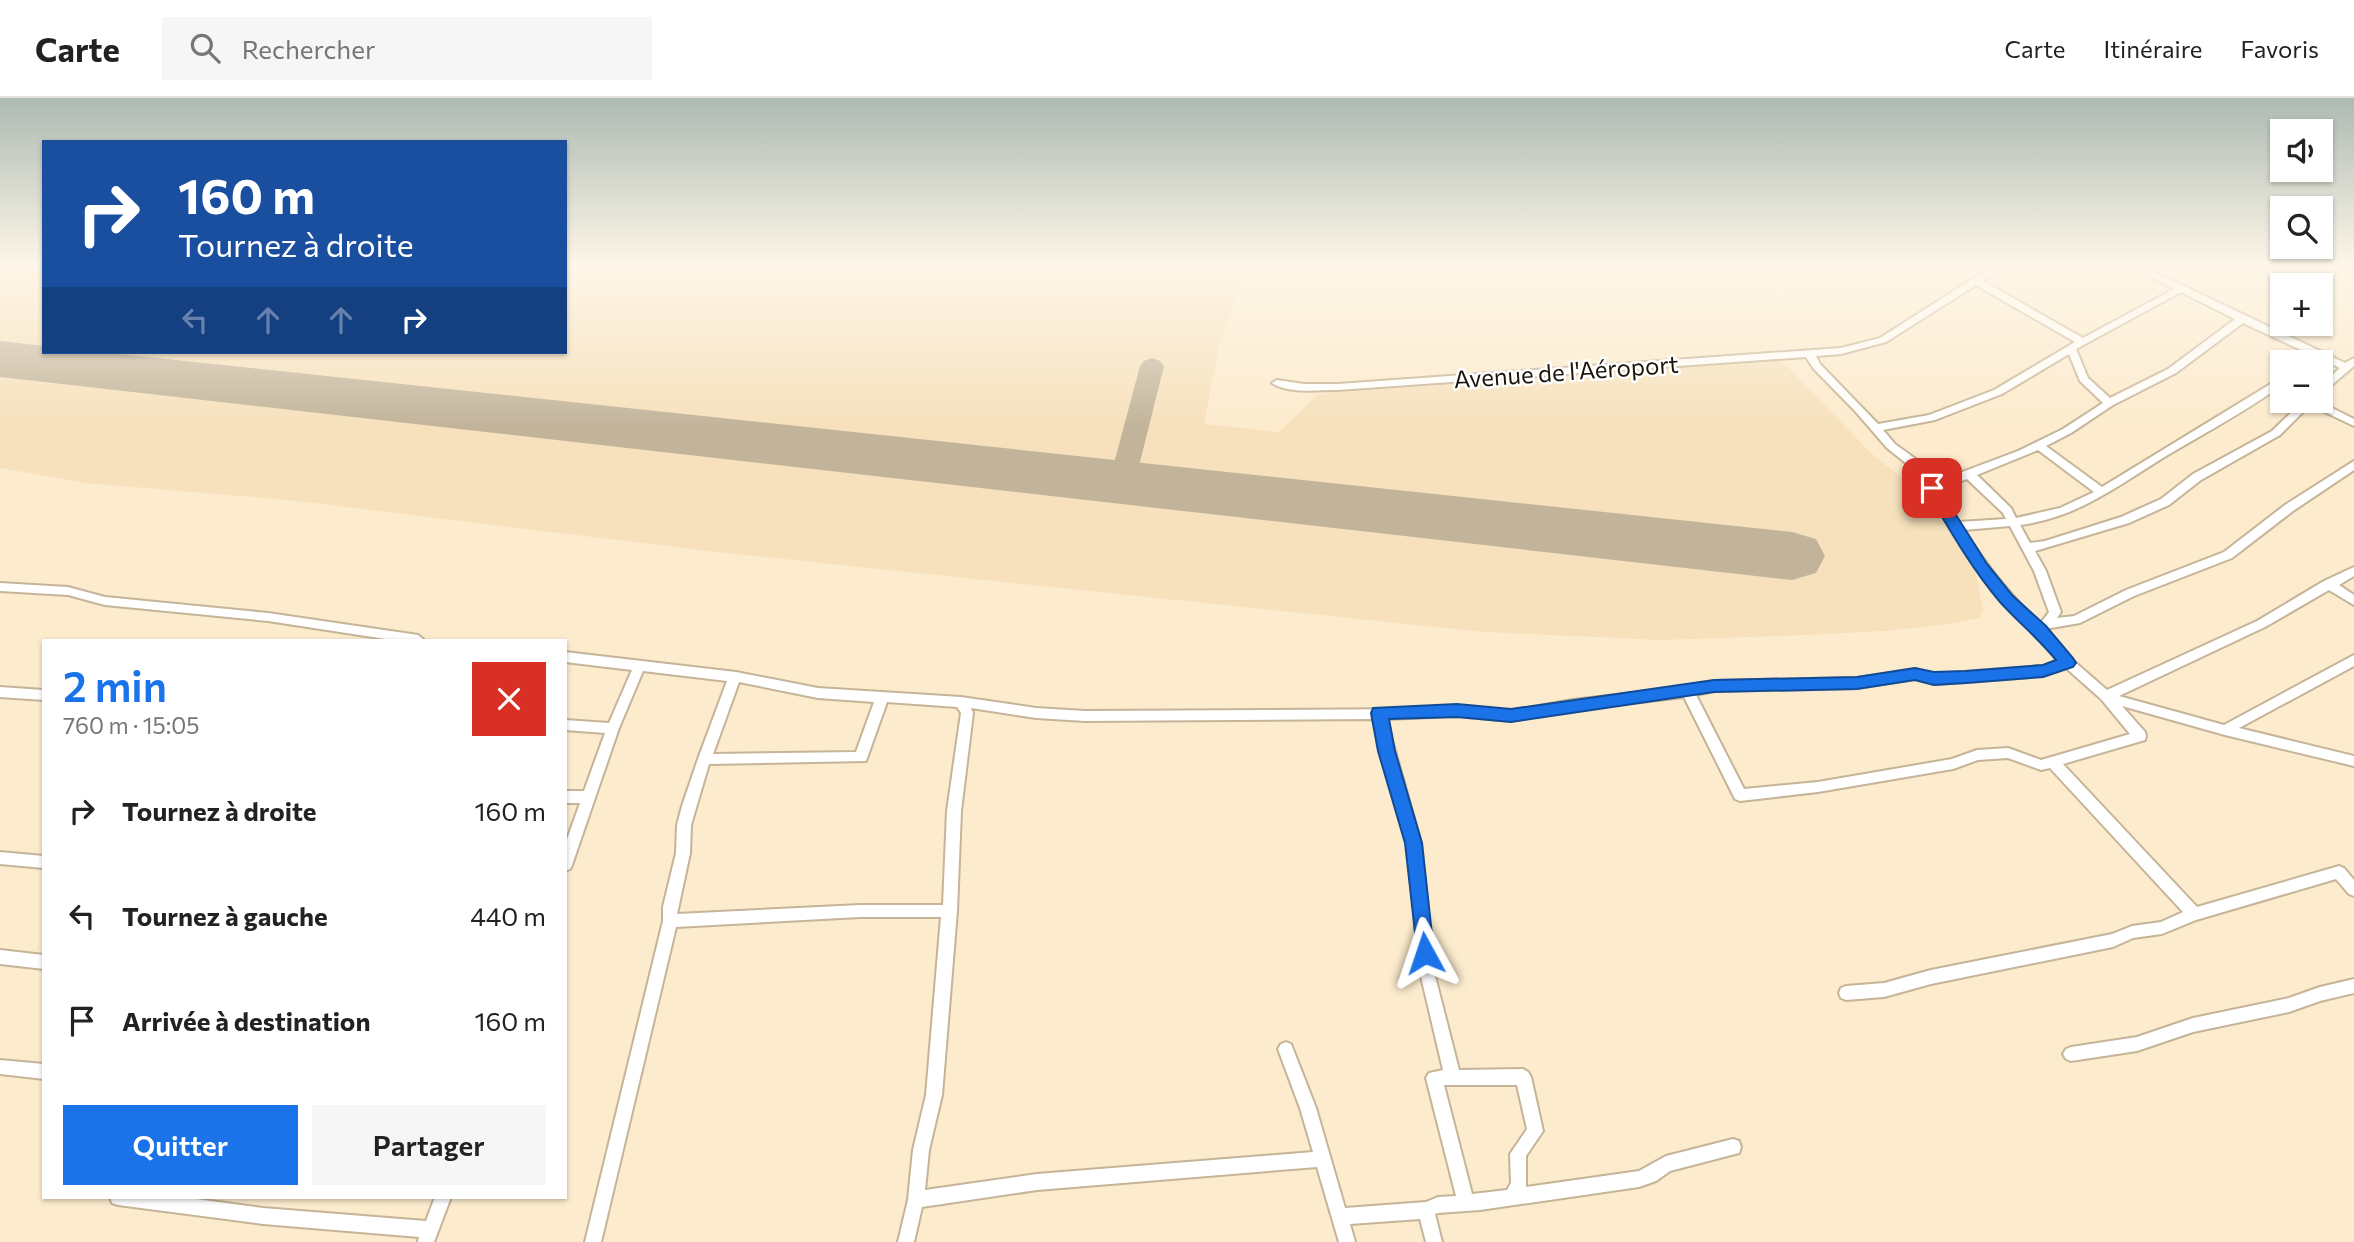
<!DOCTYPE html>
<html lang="fr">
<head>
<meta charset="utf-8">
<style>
  :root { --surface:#fff; --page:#f6f6f6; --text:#222; --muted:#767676; --line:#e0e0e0; --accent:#1a73e8 }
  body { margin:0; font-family:Commissioner,sans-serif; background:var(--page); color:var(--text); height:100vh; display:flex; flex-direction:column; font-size:26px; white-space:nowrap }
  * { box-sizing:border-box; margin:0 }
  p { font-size:23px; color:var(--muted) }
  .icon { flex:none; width:38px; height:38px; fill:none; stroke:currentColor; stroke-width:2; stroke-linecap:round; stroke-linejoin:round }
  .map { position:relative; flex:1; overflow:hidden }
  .side { position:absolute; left:42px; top:541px; width:525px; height:560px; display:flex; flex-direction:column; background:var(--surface); border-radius:0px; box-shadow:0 2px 5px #0004 }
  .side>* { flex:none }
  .guide { position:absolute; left:42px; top:42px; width:525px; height:214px; border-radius:0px; box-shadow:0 2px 5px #0004; background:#1a4fa0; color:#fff; overflow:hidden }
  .buttons { position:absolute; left:2270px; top:21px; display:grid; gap:14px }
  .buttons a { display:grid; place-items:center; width:63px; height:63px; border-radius:0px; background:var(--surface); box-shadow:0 2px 5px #0004; font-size:35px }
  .pin { position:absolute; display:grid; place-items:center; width:60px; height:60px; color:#fff; margin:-30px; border-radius:14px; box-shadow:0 4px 10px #0006 }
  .me { position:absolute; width:77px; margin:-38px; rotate:355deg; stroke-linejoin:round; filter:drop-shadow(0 0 5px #0008) }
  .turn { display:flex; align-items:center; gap:24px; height:147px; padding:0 21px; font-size:32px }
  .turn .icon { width:91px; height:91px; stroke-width:2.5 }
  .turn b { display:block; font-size:49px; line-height:60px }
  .lanes { display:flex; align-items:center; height:66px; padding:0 21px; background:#0003; justify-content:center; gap:35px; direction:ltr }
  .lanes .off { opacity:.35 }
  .round { display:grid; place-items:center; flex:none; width:74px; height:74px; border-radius:0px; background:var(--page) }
  .headline { display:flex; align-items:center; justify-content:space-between; height:119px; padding:0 21px }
  h1 { font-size:42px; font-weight:600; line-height:52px; color:var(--accent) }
  .cta { display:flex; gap:14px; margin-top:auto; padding:14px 21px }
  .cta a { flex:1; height:80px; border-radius:0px; background:var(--accent); color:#fff; font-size:28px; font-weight:600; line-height:80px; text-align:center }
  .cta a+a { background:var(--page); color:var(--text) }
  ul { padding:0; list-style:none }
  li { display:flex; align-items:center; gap:21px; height:105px; padding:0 21px }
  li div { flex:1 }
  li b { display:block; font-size:26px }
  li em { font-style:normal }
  header { display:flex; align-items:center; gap:42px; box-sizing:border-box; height:98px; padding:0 35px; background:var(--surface); border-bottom:2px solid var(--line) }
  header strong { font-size:33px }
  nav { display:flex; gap:38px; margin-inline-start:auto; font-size:24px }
  .search { width:490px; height:63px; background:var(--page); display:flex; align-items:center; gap:18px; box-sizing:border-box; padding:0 24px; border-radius:0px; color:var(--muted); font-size:26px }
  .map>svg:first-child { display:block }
  .built { fill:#f6e1bc }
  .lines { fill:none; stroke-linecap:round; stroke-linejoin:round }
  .taxiway { fill:#c2b49b; fill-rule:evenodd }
  .runway { fill:#c2b49b; fill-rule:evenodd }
  .minor-casing { stroke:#c5b497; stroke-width:4 }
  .minor { fill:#fff; fill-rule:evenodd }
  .route { fill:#1a73e8; stroke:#114b97; stroke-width:2 }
  .labels { text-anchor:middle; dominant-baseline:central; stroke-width:5; stroke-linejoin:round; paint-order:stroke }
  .street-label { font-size:24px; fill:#1a1409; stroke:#fff }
</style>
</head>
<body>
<header>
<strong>Carte</strong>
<div class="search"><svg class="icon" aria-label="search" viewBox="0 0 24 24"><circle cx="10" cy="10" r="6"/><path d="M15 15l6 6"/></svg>Rechercher</div>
<nav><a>Carte</a><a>Itinéraire</a><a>Favoris</a></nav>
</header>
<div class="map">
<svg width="2354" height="1144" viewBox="0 0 2354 1144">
  <rect width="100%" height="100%" fill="#fcebcd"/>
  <path class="built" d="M 0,168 L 44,168 L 44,254 L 565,254 L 565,168 L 1250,168 L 1219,247 L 1204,326 L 1279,334 L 1318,296 L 1780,261 L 1871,355 L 1936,408 L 1968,454 L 1975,472 L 1983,512 L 1979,520 L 1950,526 L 1885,533 L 1807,537 L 1660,542 L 1483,534 L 717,454 L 288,402 L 86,385 L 0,370 Z"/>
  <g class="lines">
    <path class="taxiway" d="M 1152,260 L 1160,263 L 1164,268 L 1135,384 L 1131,390 L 1122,393 L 1113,390 L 1109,384 L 1140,268 L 1144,263 Z"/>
    <path class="runway" d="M 0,243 L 44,248 L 44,254 L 101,254 L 1792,434 L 1816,441 L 1825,458 L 1816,475 L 1792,482 L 0,279 Z"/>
    <defs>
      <path id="minor" d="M 1993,168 L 2004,168 L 1983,183 L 2083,240 L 2174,191 L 2131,168 L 2142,168 L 2345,265 L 2354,260 L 2354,268 L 2320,297 L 2320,288 L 2340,270 L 2243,225 L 2176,275 L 2113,307 L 2071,335 L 2046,348 L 2102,389 L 2282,279 L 2282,287 C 2245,314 2205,335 2166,358 C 2119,387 2077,420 2020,427 L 2030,445 L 2045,443 L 2121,419 L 2161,401 L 2193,376 L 2272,333 L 2303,303 L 2318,303 L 2354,321 L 2354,328 L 2310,307 L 2280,337 L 2201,382 L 2169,407 L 2129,425 L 2035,453 L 2046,473 L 2061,514 L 2057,520 L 2074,518 L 2126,492 L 2224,454 L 2285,407 L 2354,363 L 2354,372 L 2293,413 L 2232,460 L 2134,498 L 2080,525 L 2045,531 L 2061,552 L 2107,592 L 2257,523 L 2324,483 L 2354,469 L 2354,478 L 2339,487 L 2354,497 L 2354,507 L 2329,492 L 2265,529 L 2119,598 L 2224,627 L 2354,557 L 2354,568 L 2239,630 L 2354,658 L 2354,668 L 2225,637 L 2122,608 L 2145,634 L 2146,638 L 2145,642 L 2063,666 L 2197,809 L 2339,768 L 2344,770 L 2354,782 L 2354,798 L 2349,796 L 2336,781 L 2196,822 L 2162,836 L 2133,840 L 2113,849 L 1931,886 L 1884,899 L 1846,902 L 1841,900 L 1839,895 L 1841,890 L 1846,888 L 1884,885 L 1931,872 L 2112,836 L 2132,828 L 2161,824 L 2183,814 L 2050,670 L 2041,672 L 2008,660 L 1978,662 L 1953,671 L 1818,694 L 1740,703 L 1735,701 L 1684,599 L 1572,612 L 1511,623 L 1457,618 L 1386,621 L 1421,745 L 1434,874 L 1459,972 L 1523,971 L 1528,974 L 1531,979 L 1543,1033 L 1526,1058 L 1526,1089 L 1639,1073 L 1666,1058 L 1733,1041 L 1739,1043 L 1741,1049 L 1739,1055 L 1670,1073 L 1656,1083 L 1639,1089 L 1480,1112 L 1438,1115 L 1435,1116 L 1442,1144 L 1426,1144 L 1420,1121 L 1350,1126 L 1355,1144 L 1339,1144 L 1317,1069 L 1037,1092 L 922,1109 L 914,1144 L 898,1144 L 908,1102 L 913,1052 L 926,997 L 941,819 L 860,819 L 676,829 L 601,1144 L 585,1144 L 663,823 L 663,809 L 676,755 L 677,727 L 682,708 L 698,661 L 727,583 L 643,573 L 619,630 L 572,767 L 570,771 L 565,773 L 565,747 L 580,705 L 565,705 L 565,693 L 584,693 L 605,635 L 565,632 L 565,622 L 609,625 L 632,572 L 565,564 L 565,554 L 736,574 L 818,590 L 961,599 L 1036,610 L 1085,613 L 1419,611 L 1457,608 L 1511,613 L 1572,602 L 1688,589 L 1714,583 L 1857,580 L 1915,571 L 1934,576 L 2043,568 L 2058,563 L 2036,536 L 2002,503 L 1978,472 L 1912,370 L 1887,350 L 1855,313 L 1813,270 L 1806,259 L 1338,292 C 1318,292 1289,296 1272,285 L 1277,282 L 1304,286 L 1338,286 L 1841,250 L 1880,240 ZM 1976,187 L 2075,244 L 1994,292 L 1929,317 L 1878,326 L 1820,266 L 1816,258 L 1841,256 L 1886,244 ZM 2181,194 L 2235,221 L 2168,271 L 2110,300 L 2088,280 L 2076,251 ZM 2069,256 L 2080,283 L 2103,305 L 2063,331 L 2018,353 L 1933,385 L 1920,364 L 1895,346 L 1883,332 L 1935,322 L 2002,296 ZM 2038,352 L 2094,394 L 2060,410 L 2016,420 L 2011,410 L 1977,377 ZM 1967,381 L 2003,415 L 2006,421 L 1959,424 L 1938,392 ZM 2010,428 L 2034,473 L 2049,514 L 2040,526 C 2008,495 1988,469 1964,432 ZM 2066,570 L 2101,601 L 2130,636 L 2041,662 L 2008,650 L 1977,652 L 1952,661 L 1818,684 L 1744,691 L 1696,597 L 1714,593 L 1857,590 L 1915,581 L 1934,586 L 1966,584 L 2043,578 ZM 739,584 L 818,600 L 874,604 L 856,654 L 713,656 ZM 887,604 L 957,609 L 961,615 L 947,713 L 943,807 L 860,807 L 677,816 L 690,755 L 691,727 L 709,666 L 866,663 ZM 971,610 L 1036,620 L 1085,623 L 1373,621 L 1407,745 L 1420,874 L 1443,972 L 1429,975 L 1426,980 L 1456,1098 L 1438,1099 L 1426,1104 L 1345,1110 L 1316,1010 L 1291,946 L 1286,944 L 1281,946 L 1278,951 L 1300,1010 L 1313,1054 L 1037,1076 L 925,1092 L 929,1052 L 942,997 L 957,813 L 961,713 L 973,615 ZM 1444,987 L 1517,987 L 1527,1031 L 1510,1056 L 1511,1085 L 1507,1092 L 1472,1096 Z
        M 0,485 L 68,489 L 105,499 L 268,515 L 418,537 L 424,542 L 392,542 L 268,523 L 105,507 L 68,497 L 0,493 Z
        M 0,589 L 44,592 L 44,602 L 0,599 Z
        M 0,754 L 44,758 L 44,770 L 0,766 Z
        M 0,852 L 44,857 L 44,871 L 0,866 Z
        M 2354,881 L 2354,895 L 2320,903 L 2289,914 L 2193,934 L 2137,953 L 2071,963 L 2066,961 L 2063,956 L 2066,951 L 2071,949 L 2137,939 L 2193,920 L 2289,900 L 2320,889 Z
        M 0,962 L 44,966 L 44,981 L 0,976 Z
        M 110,1099 L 181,1099 L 263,1110 L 426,1123 L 435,1099 L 451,1099 L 434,1144 L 418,1144 L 419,1139 L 263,1126 L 118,1107 L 112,1105 Z"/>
    </defs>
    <use href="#minor" class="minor-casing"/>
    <use href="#minor" class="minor"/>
  </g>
  <linearGradient id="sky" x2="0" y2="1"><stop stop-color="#adbab2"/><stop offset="0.51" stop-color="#fef6e8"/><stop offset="1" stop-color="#fef6e8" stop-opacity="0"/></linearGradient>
  <rect width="2354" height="328" fill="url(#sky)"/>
  <path class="route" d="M 1932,386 L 1937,387 L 1987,466 L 2012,497 L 2046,528 L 2073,560 L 2076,565 L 2073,569 L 2043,579 L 1966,585 L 1934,587 L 1915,582 L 1857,591 L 1714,594 L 1511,624 L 1457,619 L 1389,621 L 1395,653 L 1422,745 L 1434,855 L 1432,861 L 1425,864 L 1418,861 L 1405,745 L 1378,653 L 1371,615 L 1373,610 L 1457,606 L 1511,611 L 1714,582 L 1857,579 L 1915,570 L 1934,574 L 1966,573 L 2043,567 L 2056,562 C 2039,541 2018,524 2000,504 C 1971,470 1948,429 1925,390 Z"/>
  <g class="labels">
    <g class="street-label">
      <text transform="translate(1566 273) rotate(-4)">Avenue de l'Aéroport</text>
    </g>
  </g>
</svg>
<div class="buttons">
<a><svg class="icon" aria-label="sound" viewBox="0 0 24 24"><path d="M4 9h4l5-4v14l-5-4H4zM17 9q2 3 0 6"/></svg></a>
<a><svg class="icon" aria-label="search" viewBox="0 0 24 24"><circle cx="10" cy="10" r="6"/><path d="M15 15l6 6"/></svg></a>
<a>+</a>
<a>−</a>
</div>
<div class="pin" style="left:1932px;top:390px;background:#d93025"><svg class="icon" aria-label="arrive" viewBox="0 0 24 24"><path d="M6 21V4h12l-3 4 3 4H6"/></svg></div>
<svg class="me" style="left:1425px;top:855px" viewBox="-20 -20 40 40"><path d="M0-17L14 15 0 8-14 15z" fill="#1a73e8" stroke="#fff" stroke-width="4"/></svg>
<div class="guide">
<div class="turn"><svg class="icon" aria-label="right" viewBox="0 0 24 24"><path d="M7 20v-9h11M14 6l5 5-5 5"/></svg><div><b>160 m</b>Tournez à droite</div></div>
<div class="lanes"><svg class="icon off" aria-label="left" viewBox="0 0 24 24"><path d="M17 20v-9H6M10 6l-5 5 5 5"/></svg><svg class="icon off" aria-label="ahead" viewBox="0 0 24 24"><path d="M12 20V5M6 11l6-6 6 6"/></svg><svg class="icon off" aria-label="ahead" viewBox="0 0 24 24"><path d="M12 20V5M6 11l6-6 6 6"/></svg><svg class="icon" aria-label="right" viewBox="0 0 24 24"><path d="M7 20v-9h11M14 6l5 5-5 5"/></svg></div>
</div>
<section class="side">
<div class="headline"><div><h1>2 min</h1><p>760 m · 15:05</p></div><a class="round" style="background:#d93025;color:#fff"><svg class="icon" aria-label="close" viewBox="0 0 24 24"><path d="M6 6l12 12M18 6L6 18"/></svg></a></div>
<ul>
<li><svg class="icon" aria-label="right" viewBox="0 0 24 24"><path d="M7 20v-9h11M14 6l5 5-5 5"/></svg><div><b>Tournez à droite</b></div><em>160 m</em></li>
<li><svg class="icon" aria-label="left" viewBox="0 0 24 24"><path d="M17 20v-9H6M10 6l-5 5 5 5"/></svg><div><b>Tournez à gauche</b></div><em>440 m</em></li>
<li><svg class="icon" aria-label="arrive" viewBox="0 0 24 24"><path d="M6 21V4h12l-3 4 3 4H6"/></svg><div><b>Arrivée à destination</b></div><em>160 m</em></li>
</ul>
<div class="cta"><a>Quitter</a><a>Partager</a></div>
</section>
</div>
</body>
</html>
